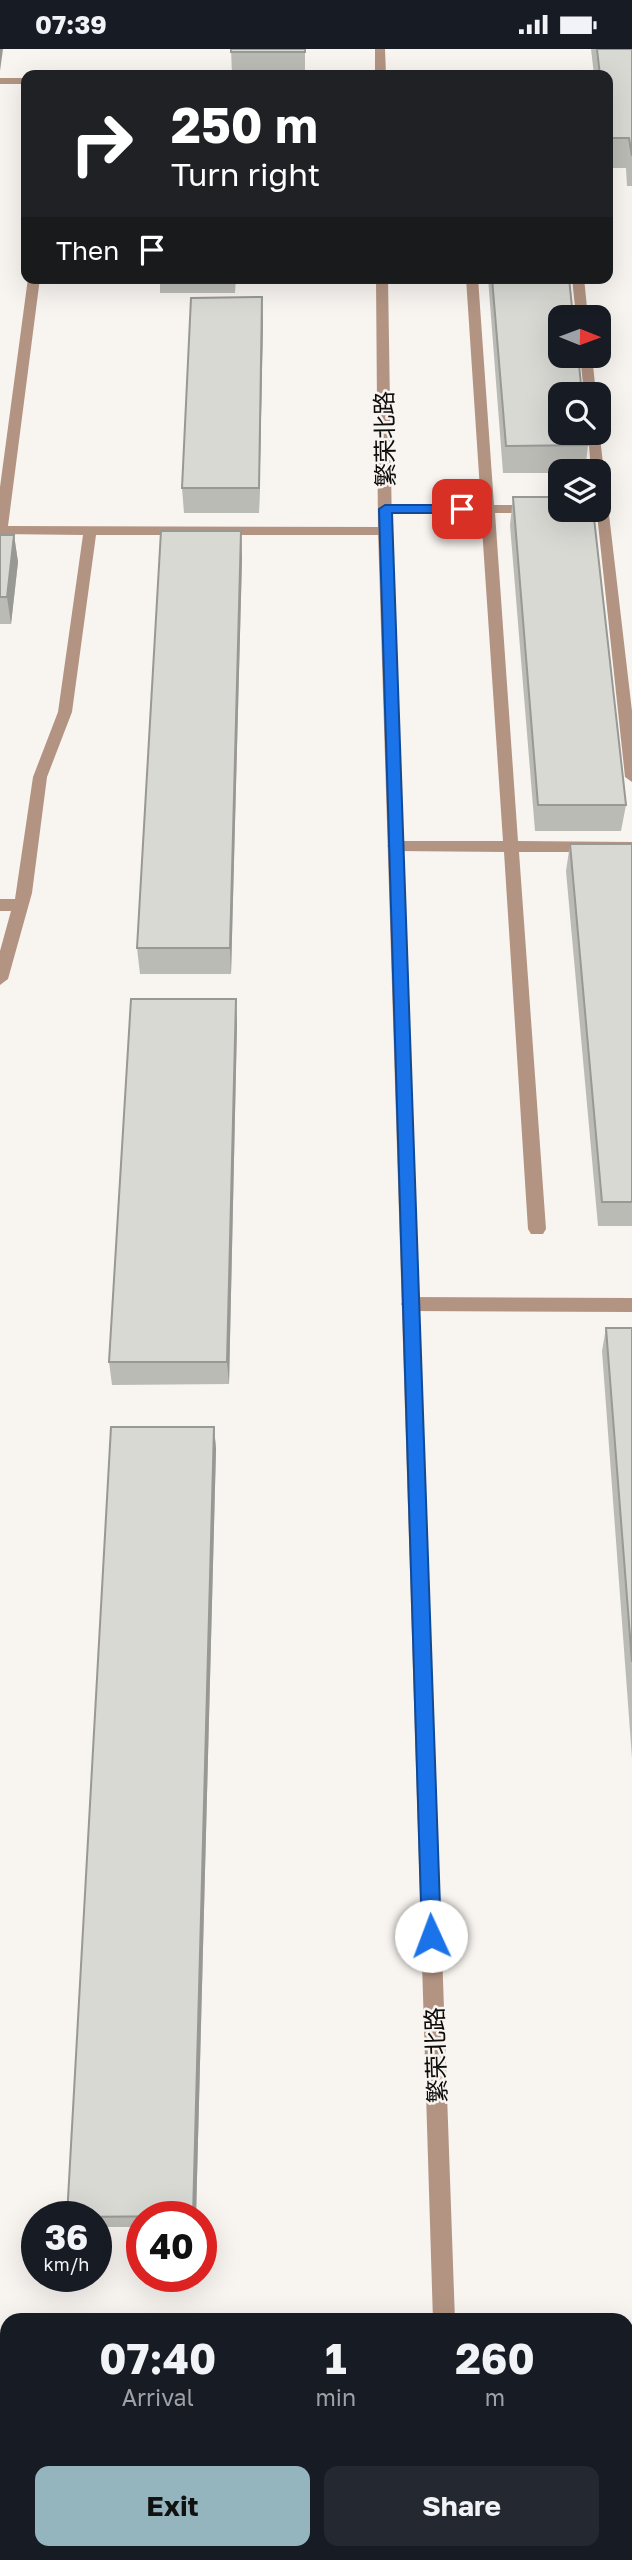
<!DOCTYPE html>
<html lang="en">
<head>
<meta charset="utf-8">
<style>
  :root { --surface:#171b24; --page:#242831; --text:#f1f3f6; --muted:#9ea1a6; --accent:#95b5be }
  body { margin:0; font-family:"Golos Text","Noto Sans SC",sans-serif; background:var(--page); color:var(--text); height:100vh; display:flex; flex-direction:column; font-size:26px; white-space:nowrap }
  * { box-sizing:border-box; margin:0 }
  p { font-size:23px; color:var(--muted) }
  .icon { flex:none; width:38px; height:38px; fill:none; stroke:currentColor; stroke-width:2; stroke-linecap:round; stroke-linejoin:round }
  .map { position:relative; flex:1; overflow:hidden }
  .drawer { position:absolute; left:0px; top:2264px; width:634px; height:247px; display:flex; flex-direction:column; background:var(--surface); border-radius:21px 21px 0 0; box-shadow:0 7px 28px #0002 }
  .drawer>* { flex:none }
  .banner { position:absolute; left:21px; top:21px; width:592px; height:214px; border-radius:14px; box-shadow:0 7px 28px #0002; background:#202124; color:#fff; overflow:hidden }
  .needle { width:46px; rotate:91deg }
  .controls { position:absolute; left:548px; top:256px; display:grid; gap:14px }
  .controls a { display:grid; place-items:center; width:63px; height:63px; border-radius:14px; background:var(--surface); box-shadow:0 7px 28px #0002; font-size:35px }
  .speed { position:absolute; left:21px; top:2152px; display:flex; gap:14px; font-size:35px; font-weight:700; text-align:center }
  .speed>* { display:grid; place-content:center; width:91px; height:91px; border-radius:50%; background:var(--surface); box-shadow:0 7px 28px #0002; line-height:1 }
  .speed small { font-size:18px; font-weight:400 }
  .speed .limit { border:10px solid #d22; background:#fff; color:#111 }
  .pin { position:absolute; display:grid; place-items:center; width:60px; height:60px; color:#fff; margin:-30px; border-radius:14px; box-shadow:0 4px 10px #0006 }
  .me { position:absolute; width:77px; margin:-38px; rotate:358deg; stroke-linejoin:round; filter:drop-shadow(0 0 5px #0008) }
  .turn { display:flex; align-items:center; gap:24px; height:147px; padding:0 35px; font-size:32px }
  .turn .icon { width:91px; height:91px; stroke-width:2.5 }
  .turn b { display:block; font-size:49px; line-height:60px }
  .then { display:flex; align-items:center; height:66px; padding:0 35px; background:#0003; gap:14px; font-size:26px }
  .eta { display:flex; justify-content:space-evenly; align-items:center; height:119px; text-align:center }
  .eta b { font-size:42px; font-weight:700; line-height:49px }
  .button { display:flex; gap:14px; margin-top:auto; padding:14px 35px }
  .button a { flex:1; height:80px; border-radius:14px; background:var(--accent); color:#111; font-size:28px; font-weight:700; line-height:80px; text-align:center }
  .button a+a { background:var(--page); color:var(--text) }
  .status { display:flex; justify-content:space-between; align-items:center; height:49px; padding:0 35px; background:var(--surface); direction:ltr }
  .status svg { height:19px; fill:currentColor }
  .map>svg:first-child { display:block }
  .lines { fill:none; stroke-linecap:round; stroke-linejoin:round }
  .service { fill:#b39483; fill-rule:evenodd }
  .tertiary { fill:#b39483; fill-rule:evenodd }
  .wall { fill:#bbbbb6 }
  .shaded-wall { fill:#989894 }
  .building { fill:#d9d9d4; stroke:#989894; stroke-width:2 }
  .route { fill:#1a73e8; stroke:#114b97; stroke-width:2 }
  .labels { text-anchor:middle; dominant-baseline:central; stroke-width:5; stroke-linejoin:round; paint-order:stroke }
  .street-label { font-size:24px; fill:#0d0c0b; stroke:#f8f4f0 }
</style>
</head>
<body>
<div class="status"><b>07:39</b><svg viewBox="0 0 49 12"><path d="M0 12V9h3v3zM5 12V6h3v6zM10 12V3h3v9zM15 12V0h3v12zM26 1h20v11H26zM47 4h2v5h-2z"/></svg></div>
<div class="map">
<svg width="632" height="2511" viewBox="0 0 632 2511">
  <rect width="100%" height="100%" fill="#f8f4f0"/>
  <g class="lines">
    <path class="service" d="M 0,29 L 26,29 L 26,35 L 0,35 Z
      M 28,229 L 40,229 L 8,477 L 385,478 L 392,482 L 385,486 L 96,486 L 72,663 L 47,728 L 32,844 L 8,930 L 0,936 L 0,902 L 11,862 L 0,862 L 0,850 L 15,850 L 33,728 L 58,663 L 83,486 L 0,485 L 0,438 Z
      M 466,229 L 478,229 L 494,456 L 536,456 L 543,460 L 536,464 L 495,464 L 518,792 L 632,793 L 632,803 L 519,803 L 546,1180 L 543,1185 L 531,1185 L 528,1180 L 504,803 L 395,802 L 387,797 L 395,792 L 503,792 L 481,464 L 385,464 L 378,460 L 385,456 L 481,456 Z
      M 572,229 L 584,229 L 588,268 L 576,268 Z
      M 580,306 L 592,306 L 596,345 L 584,345 Z
      M 599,380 L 632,662 L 632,733 L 625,728 L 597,465 L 571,465 L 564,461 L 598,460 L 598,422 L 591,422 L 588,383 L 598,383 Z
      M 410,1248 L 632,1249 L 632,1263 L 410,1262 L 404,1260 L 401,1255 L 404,1250 Z"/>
    <path class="tertiary" d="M 375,0 L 385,0 L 386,26 L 375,26 Z
      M 376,229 L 388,229 L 392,482 L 455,2272 L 433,2272 L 378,482 Z
      M 440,2504 L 464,2504 L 464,2511 L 440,2511 Z"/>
  </g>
  <path class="wall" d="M 231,0 L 305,0 L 305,26 L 232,26 Z
    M 591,0 L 632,0 L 632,137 L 627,137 L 626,119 L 607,119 L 607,26 L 594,26 Z
    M 160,229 L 236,229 L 235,244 L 160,244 Z
    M 488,229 L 569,229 L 588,396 L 585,422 L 560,422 L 560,424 L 503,424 Z
    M 262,248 L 263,273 L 259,464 L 184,464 L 182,439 Z
    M 513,448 L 626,756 L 621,782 L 535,782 L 510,476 Z
    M 241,482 L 242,510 L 231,925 L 140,925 L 137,899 Z
    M 0,486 L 14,486 L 18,513 L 11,575 L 0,575 Z
    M 570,795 L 632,795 L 632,1177 L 598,1177 L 566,822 Z
    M 236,950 L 237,975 L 229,1335 L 112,1336 L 109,1313 Z
    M 606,1279 L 632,1279 L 632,1709 L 602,1302 Z
    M 214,1378 L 216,1400 L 196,2168 L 142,2168 L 142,2178 L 96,2178 L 96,2168 L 67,2168 Z"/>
  <path class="shaded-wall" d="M 0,0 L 3,0 L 0,22 Z
    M 262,248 L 263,273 L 259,464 L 259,439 Z
    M 241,482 L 242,510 L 231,925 L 230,899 Z
    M 14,486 L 18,513 L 11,575 L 7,548 Z
    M 236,950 L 237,975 L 229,1335 L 227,1313 Z
    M 214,1378 L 216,1400 L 196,2168 L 193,2168 Z"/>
  <path class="building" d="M 231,0 L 305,0 L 305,3 L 231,3 Z
    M 597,0 L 632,0 L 632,107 L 629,89 L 608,89 L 607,26 L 600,26 Z
    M 492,229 L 569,229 L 573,268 L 560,268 L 560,306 L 578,306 L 582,345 L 560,345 L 560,383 L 586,383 L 588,396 L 506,397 Z
    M 262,248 L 259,439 L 182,439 L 191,249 Z
    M 513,448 L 560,448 L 560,460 L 593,460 L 626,756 L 538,756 Z
    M 161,482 L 241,482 L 230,899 L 137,899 Z
    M 0,486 L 14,486 L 7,548 L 0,548 Z
    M 570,795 L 632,795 L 632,1153 L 602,1153 Z
    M 131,950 L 236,950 L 227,1313 L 109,1313 Z
    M 606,1279 L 632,1279 L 632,1613 Z
    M 111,1378 L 214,1378 L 193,2167 L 67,2168 Z
    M 34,2504 L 190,2504 L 190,2511 L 34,2511 Z"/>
  <path class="route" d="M 385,456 L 462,456 L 468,460 L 462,464 L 392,464 L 441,1887 L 438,1894 L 431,1896 L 425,1894 L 422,1887 L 379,460 Z"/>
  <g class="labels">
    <g class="street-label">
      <text transform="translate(384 390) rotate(-91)">繁荣北路</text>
      <text transform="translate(435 2006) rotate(-92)">繁荣北路</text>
    </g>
  </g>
</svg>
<div class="controls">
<a><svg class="needle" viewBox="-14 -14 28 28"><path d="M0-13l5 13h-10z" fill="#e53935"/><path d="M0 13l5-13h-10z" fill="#9ea1a6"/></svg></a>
<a><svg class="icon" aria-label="search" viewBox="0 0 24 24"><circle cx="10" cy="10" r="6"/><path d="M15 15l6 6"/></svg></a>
<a><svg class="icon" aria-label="layers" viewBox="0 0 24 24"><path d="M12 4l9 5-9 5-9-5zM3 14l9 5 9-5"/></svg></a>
</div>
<div class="speed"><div>36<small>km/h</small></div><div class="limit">40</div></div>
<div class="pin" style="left:462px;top:460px;background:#d93025"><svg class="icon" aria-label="arrive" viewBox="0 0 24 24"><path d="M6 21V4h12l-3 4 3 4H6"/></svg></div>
<svg class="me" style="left:431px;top:1887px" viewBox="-20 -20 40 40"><circle r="19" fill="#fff"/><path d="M0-13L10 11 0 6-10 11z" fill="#1a73e8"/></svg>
<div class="banner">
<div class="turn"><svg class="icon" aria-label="right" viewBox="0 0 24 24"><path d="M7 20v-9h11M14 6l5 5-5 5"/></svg><div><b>250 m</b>Turn right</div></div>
<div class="then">Then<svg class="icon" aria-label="arrive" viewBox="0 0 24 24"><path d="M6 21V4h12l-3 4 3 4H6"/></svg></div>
</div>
<section class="drawer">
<div class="eta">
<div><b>07:40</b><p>Arrival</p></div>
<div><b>1</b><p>min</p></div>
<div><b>260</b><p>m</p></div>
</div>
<div class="button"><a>Exit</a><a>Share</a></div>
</section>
</div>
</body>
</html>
